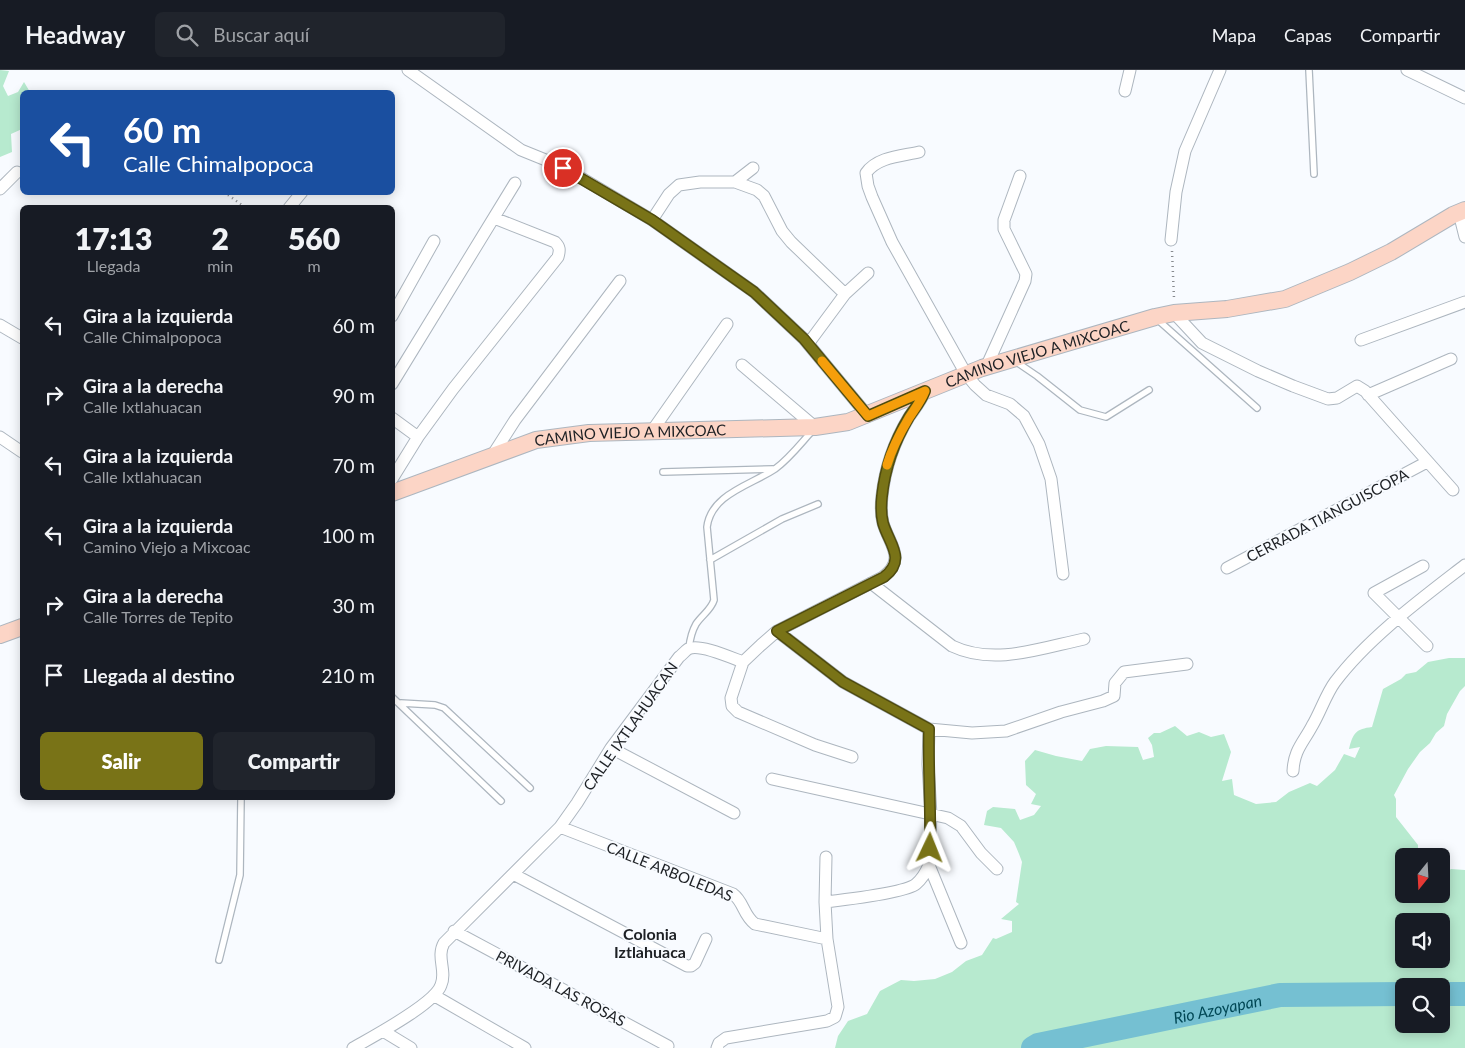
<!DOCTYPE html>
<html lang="es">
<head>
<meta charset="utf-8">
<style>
  :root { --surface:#171b24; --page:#20242c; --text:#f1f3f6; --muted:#9ea1a6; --line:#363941; --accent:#797317 }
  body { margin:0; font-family:Lato,sans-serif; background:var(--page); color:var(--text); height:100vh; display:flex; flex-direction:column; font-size:19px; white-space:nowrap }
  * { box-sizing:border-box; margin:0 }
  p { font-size:16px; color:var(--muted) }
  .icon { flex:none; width:28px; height:28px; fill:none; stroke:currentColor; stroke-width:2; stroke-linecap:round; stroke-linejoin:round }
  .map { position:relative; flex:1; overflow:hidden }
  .panel { position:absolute; left:20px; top:135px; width:375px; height:595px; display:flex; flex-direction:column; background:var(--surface); border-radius:8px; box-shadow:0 2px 12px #0003 }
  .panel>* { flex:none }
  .top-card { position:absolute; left:20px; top:20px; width:375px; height:105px; border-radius:8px; box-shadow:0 2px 12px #0003; background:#1a4fa0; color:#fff; overflow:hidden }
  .needle { width:32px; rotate:198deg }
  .controls { position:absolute; left:1395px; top:778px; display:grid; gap:10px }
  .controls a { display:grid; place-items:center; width:55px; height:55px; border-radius:8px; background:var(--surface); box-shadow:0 2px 12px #0003; font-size:25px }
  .pin { position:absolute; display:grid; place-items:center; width:42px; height:42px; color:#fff; margin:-21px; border:2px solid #fff; border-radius:50%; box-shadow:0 1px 5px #0007 }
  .me { position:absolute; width:55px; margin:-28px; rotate:2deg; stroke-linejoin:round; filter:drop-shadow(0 0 4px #0008) }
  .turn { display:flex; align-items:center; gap:18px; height:105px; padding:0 20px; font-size:22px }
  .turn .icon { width:65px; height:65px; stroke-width:2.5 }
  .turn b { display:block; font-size:35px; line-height:42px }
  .eta { display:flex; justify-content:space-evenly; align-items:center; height:85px; text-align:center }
  .eta b { font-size:30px; font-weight:800; line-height:35px }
  .cta { display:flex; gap:10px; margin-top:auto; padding:10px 20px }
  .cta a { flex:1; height:58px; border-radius:8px; background:var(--accent); color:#fff; font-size:20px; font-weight:800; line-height:58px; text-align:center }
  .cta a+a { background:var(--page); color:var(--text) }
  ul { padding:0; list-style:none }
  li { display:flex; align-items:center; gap:15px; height:70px; padding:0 20px }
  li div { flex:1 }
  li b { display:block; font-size:19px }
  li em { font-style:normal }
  header { display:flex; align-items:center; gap:30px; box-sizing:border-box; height:70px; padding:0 25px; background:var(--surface); border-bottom:1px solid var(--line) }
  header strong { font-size:24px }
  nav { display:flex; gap:28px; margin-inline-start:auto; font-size:18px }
  .search { width:350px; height:45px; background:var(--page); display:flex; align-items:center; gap:12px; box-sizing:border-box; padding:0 18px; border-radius:8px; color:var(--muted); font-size:19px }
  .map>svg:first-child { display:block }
  .green { fill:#b7eacf; fill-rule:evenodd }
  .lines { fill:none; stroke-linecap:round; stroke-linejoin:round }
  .river { stroke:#75c0d2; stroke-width:24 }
  .service-casing { stroke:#adb6bf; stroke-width:8 }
  .minor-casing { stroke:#adb6bf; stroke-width:13 }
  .secondary-casing { stroke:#adb6bf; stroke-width:18 }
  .path { stroke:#878a8e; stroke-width:2.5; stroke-dasharray:1 4; stroke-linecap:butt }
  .service { stroke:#fff; stroke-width:5.5 }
  .minor { stroke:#fff; stroke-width:11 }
  .secondary { stroke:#fcd5c6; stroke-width:16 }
  .route-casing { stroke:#4f4b0f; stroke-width:12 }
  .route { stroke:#797317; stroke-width:9 }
  .slow { stroke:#f59e0b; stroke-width:9 }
  .labels { text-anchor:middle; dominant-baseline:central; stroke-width:4; stroke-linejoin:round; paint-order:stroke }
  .street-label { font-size:15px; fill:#1d2024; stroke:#f8fbff }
  .neighbourhood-label { font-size:16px; font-weight:bold; fill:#1d2024; stroke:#f8fbff }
  .water-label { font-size:16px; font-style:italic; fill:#004755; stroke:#f8fbff }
</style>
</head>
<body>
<header>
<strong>Headway</strong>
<div class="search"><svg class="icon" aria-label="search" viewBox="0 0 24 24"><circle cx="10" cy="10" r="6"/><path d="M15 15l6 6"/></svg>Buscar aquí</div>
<nav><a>Mapa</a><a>Capas</a><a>Compartir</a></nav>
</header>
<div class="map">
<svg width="1465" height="978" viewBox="0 0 1465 978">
  <rect width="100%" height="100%" fill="#f8fbff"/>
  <path class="green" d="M 0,0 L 9,1 L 3,16 L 8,26 L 18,22 L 24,12 L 30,22 L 22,22 L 22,59 L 11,64 L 12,82 L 0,87 Z
    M 1449,588 L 1465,588 L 1465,616 L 1460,621 L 1447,644 L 1444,656 L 1436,663 L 1430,673 L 1420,682 L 1408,699 L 1394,725 L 1396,729 L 1396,747 L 1418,775 L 1418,786 L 1404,786 L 1404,824 L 1441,824 L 1441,805 L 1451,799 L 1465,800 L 1465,978 L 835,978 L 838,966 L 848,951 L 867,944 L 880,921 L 901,910 L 914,911 L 935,909 L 952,902 L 966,891 L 982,885 L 993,868 L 996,869 L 1012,862 L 1012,851 L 1001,849 L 1019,834 L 1016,832 L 1022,792 L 1019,784 L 1014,772 L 1001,758 L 984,755 L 987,741 L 993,737 L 1015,739 L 1020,750 L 1034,745 L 1041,736 L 1031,734 L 1036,724 L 1026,715 L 1025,691 L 1035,680 L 1056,686 L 1082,691 L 1090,679 L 1106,676 L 1138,677 L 1143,690 L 1154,687 L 1152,675 L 1148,668 L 1154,663 L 1160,663 L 1175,656 L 1187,666 L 1199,662 L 1211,667 L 1224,664 L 1231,682 L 1222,711 L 1232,709 L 1234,725 L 1256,734 L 1276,732 L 1289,722 L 1310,713 L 1317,716 L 1335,700 L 1344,684 L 1355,688 L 1360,677 L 1349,679 C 1353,663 1356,659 1372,657 L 1383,619 L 1401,609 L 1406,604 L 1416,602 L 1428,592 ZM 1404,851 L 1441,851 L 1441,889 L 1404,889 ZM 1404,916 L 1441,916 L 1441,954 L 1404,954 Z"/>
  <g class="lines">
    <g class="river">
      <path d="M 1441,924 L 1465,924"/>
      <path id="s1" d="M 1033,978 L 1038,975 L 1280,925 L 1404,924"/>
    </g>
    <defs>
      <path id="service" d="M 1309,0 L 1314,104
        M 1158,250 L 1257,338
        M 1015,291 L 1037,306 L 1080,340 L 1106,347 L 1149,320
        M 663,402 L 773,399
        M 710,490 L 782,449 L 818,434
        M 689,578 C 690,569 692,561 696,554 C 702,545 711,540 714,530 L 707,457 C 711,424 751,415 775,399 C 790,388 801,373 813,360
        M 392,627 L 501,731
        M 401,633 L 435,635 L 444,638 L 530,718
        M 219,890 L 240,805 L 241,728"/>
      <path id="minor" d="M 408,0 L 521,80 L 563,97 L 652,150 L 754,222 L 804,269 L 868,346
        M 1407,0 L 1465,28
        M 1125,21 L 1130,0
        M 919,82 C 901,86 877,87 866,103 L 868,116 L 872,127 L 892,172 L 966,304 L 975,315 L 986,325 L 1010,334 L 1024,346 L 1039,374 L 1051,409 L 1063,504
        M 735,112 L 757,120 L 764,126 L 782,161 L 791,172 L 845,224 L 808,274
        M 0,119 L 17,102
        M 289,138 L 302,122
        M 1459,143 L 1465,167
        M 652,150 L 669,124 L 679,115 L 700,112 L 735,112 L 753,98
        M 1171,170 L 1176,122 L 1185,81 L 1220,0
        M 845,224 L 868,203
        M 1174,243 L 1202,273 L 1258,301 L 1293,316 L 1328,329 L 1337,328 L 1357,316 L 1365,321 L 1453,420
        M 392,246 L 434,171
        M 0,255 L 22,268
        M 1361,270 L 1465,232
        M 742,295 L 815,357
        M 982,298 L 988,293 L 1025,211 L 1026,204 L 1004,159 L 1004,150 L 1020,106
        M 392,314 L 515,113
        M 1368,325 L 1451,289
        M 392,348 L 418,367
        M 652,361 L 727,254
        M 0,367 L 22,382
        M 492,386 L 515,350 L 620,211
        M 392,409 L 418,367 L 453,319 L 558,187 C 560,180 560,177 555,172 L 494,148
        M 1423,496 L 1374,523 L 1427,576
        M 1227,498 L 1427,392
        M 871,513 L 952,576 C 994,596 1041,578 1084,569
        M 777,561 L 843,612 L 929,659 L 972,663 L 1006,661 L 1061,642 L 1103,631 L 1114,626 L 1115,613 L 1124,602 L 1187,594
        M 929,659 L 928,694 L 931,745 L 929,795 L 961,873
        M 611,678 L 734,743
        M 852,687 L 815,675 L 738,642 L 732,636 L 731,628 L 743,592 L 761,575 L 777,561 L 883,507 C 907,489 889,474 883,453 C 881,445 881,435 882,426 C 885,397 894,372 909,347 C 915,338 921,331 925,321
        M 1293,701 C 1294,680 1303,673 1312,656 C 1320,643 1326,624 1335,612 C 1368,568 1421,529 1465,495
        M 772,709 L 948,748 L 961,756 L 981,783 L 997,799
        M 560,757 L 733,824 C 744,832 743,845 755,854 L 827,869
        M 513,804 L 687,896 L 691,896 L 695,893 L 706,869
        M 825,832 C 842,830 905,823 916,814 C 922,809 926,802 929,795
        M 454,861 L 668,976
        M 435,926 L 525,978
        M 383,961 L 411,978
        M 353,978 C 372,967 435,934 441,915 C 447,901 436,887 444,873 L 560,757 L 577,733 L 611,678 L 679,587 C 682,585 685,581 688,579 C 699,573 732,588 743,592
        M 717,978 L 719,973 L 726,968 L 827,951 L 835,947 L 838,937 L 827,869 L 825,832 L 826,787"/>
      <g id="secondary">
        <path id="s2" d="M 392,423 L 536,370 L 589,363 L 815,357 L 848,352 L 982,298 L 1155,247 L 1174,243 L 1227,239 L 1285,229 L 1350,202 L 1391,182 L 1453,145 L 1465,140"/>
        <path d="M 0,565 L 22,557"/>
      </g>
    </defs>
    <use href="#service" class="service-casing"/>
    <use href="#minor" class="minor-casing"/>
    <use href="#secondary" class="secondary-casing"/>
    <path class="path" d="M 224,122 L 246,138
      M 1172,181 L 1174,228"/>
    <use href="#service" class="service"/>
    <use href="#minor" class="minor"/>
    <use href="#secondary" class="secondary"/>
  </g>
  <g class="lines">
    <defs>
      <path id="route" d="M 563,98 L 652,150 L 754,222 L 804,269 L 868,346 L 925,321 C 921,331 915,338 909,347 C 894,372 885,397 882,426 C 881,435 881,445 883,453 C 889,474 907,489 884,507 L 777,561 L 843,612 L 929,659 C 928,699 931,739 930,778"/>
    </defs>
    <use href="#route" class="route-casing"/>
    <use href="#route" class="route"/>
    <path class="slow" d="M 822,291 L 868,346 L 925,321 C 921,331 915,339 909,348 C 900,363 892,378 887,395"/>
  </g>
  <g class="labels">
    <g class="street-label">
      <text stroke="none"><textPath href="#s2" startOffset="668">CAMINO VIEJO A MIXCOAC</textPath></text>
      <text stroke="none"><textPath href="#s2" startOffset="248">CAMINO VIEJO A MIXCOAC</textPath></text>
      <text transform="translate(1327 445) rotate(-28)">CERRADA TIANGUISCOPA</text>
      <text transform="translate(630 656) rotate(-55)">CALLE IXTLAHUACAN</text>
      <text transform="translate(670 801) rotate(22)">CALLE ARBOLEDAS</text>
      <text transform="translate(561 918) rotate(28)">PRIVADA LAS ROSAS</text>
    </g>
    <g class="neighbourhood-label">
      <text x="650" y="863">Colonia<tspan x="650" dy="18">Iztlahuaca</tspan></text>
    </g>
    <g class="water-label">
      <text stroke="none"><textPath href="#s1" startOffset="189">Rio Azoyapan</textPath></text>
    </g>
  </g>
</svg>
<div class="controls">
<a><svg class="needle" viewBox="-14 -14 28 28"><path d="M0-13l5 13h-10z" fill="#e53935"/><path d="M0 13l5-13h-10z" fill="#9ea1a6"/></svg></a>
<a><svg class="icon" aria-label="sound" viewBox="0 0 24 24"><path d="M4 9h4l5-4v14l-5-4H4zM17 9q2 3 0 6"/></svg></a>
<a><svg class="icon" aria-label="search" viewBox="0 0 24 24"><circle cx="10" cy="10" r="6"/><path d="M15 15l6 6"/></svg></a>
</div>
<div class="pin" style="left:563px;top:98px;background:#d93025"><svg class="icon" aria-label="arrive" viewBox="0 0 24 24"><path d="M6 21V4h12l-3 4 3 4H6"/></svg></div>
<svg class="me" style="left:930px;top:778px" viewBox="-20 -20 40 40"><path d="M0-17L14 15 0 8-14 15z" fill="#797317" stroke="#fff" stroke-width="4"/></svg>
<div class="top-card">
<div class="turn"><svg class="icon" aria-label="left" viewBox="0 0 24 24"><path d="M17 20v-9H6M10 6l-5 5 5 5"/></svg><div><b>60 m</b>Calle Chimalpopoca</div></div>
</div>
<section class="panel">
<div class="eta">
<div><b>17:13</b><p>Llegada</p></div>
<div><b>2</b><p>min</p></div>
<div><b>560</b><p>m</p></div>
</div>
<ul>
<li><svg class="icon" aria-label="left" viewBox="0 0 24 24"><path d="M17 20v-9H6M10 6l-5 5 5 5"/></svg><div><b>Gira a la izquierda</b><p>Calle Chimalpopoca</p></div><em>60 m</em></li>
<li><svg class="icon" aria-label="right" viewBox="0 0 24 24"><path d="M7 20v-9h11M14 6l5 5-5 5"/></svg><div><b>Gira a la derecha</b><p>Calle Ixtlahuacan</p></div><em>90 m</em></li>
<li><svg class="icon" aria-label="left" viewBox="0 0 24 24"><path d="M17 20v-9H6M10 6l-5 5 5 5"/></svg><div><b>Gira a la izquierda</b><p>Calle Ixtlahuacan</p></div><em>70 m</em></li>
<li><svg class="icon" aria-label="left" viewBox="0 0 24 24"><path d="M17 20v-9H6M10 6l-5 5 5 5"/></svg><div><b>Gira a la izquierda</b><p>Camino Viejo a Mixcoac</p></div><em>100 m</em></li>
<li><svg class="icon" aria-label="right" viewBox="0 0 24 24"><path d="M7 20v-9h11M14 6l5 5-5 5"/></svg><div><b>Gira a la derecha</b><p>Calle Torres de Tepito</p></div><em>30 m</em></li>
<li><svg class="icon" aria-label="arrive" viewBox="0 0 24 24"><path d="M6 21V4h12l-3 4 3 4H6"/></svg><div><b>Llegada al destino</b></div><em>210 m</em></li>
</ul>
<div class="cta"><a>Salir</a><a>Compartir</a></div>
</section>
</div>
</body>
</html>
